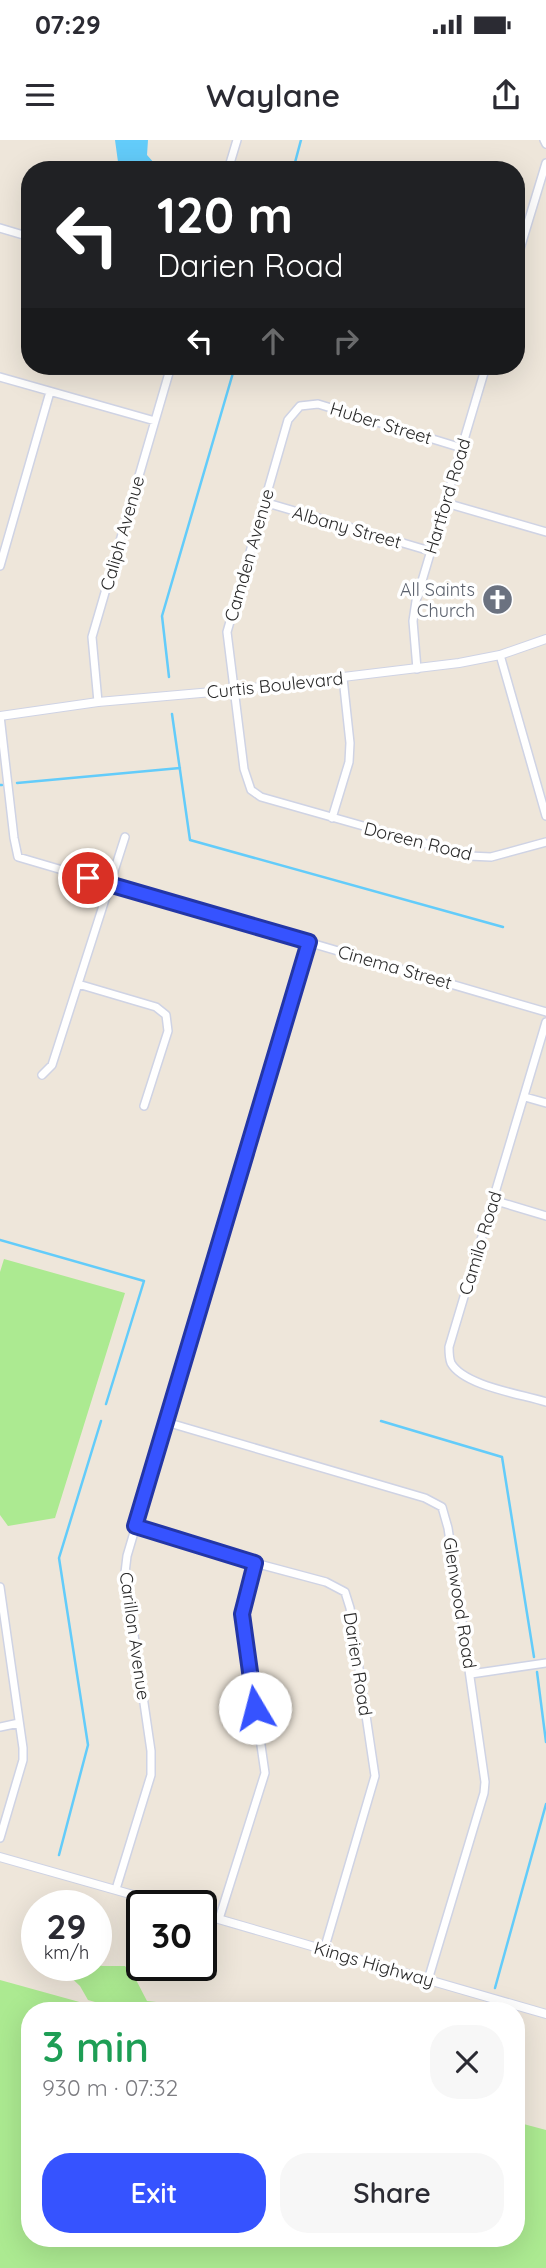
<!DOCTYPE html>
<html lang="en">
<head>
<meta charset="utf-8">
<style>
  :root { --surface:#fff; --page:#f7f7f7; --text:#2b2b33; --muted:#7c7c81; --accent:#3653ff }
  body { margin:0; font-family:Quicksand,sans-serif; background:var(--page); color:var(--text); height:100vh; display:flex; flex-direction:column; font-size:26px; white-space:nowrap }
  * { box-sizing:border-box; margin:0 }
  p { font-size:23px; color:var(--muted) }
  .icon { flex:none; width:38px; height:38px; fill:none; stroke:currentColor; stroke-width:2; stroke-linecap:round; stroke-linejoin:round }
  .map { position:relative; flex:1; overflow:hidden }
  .details { position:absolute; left:21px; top:1862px; width:504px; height:245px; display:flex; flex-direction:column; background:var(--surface); border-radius:28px; box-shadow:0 7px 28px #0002 }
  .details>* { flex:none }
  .hud { position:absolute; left:21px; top:21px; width:504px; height:214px; border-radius:28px; box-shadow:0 7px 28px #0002; background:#202124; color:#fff; overflow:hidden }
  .speed { position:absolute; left:21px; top:1750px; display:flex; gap:14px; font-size:35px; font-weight:700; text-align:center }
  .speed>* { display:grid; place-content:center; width:91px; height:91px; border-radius:50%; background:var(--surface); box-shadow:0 7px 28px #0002; line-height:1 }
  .speed small { font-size:18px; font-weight:400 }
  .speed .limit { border:4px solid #111; border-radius:10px; background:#fff; color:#111 }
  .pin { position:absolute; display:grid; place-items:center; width:60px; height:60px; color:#fff; margin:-30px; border:4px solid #fff; border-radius:50%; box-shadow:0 2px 7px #0007 }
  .me { position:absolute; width:77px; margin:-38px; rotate:352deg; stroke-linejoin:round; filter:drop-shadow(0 0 5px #0008) }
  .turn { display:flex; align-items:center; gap:24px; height:147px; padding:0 21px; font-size:32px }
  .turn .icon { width:91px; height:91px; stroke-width:2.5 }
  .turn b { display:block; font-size:49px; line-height:60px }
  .lanes { display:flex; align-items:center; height:66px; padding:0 21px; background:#0003; justify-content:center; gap:35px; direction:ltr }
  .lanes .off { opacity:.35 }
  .round { display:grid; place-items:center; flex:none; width:74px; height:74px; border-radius:28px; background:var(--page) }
  .summary { display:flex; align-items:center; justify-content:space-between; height:119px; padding:0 21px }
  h1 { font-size:42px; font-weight:600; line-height:52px; color:#1e9e55 }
  .cta { display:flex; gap:14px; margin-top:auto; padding:14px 21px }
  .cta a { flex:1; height:80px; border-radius:28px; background:var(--accent); color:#fff; font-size:28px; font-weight:600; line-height:80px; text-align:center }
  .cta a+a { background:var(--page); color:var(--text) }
  .status { display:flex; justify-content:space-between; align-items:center; height:49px; padding:0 35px; background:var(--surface); direction:ltr }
  .status svg { height:19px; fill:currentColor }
  header { display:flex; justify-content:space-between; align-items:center; height:91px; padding:0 21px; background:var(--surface); font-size:32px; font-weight:600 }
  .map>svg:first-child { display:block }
  .green { fill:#acea91 }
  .water { fill:#63ccfa }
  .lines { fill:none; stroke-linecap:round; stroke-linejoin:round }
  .stream { stroke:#63ccfa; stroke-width:2.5 }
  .minor-casing { stroke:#cfd3e4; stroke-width:10 }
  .tertiary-casing { stroke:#cfd3e4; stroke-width:10 }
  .minor { stroke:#fff; stroke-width:7 }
  .tertiary { stroke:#fff; stroke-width:8 }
  .route-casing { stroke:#2336a6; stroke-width:18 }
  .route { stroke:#3653ff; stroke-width:12 }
  .labels { text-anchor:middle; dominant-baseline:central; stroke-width:7; stroke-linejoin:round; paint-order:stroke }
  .street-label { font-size:18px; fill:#2a2a2a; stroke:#fff }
  .worship-label { font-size:18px; fill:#5b616d; stroke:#fff; text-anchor:end }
</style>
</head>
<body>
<div class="status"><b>07:29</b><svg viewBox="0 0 49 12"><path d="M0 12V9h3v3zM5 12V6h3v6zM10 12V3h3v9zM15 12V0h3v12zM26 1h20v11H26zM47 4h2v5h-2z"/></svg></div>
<header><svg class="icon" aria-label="menu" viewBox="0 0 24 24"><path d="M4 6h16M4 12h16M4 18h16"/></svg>Waylane<svg class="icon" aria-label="share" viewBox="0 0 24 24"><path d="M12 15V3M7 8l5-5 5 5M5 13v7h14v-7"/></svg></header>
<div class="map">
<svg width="546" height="2128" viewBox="0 0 546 2128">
  <rect width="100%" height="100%" fill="#eee6da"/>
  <path class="green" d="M 4,1119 L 125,1153 L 55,1378 L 8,1386 L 0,1375 L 0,1132 Z
    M 96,1824 L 102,1826 L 125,1826 L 134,1836 L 147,1861 L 184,1865 L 186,1871 L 127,1871 L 88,1860 L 80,1846 L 64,1831 L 69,1825 Z
    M 0,1840 L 112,1871 L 30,1871 L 30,2098 L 516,2098 L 516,1982 L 546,1990 L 546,2128 L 0,2128 Z"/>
  <path class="water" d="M 115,0 L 148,0 L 147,15 L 155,24 L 187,30 L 100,30 L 113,27 L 118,22 Z"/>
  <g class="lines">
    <path class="stream" d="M 293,30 L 301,0
      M 169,537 L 162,476 L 235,226
      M 172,574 L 190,700 L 503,787
      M 17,643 L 180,628
      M 0,645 L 2,645
      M 0,1100 L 144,1141 L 106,1264
      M 381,1281 L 502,1317 L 534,1517
      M 537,1532 L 546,1602
      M 59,1715 L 88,1605 L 59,1418 L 101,1281
      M 495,1848 L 546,1664"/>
    <defs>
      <path id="minor" d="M 544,0 L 546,4
        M 228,30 L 237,0
        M 0,88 L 30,97
        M 516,122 L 546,23
        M 0,237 L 155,281
        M 462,308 L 318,264 L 300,266 L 288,280 L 227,492 L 244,629 L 251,650 L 261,657 L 469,716 L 491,717 L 546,702
        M 264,362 L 430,411
        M 446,363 L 546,392
        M 0,426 L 50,252
        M 500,515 L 546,676
        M 417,529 L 413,481 L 416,461 L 486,226
        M 98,562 L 92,497 L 171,226
        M 0,576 L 14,698 L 18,717 L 546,872
        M 332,678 L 349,622 L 350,603 L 343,538
        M 78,844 L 156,867 L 166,875 L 168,891 L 144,966
        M 546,882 L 449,1207 C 449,1212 449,1218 451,1223 C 464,1246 521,1254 546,1262
        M 42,935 L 52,925 L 125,697
        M 525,957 L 546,963
        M 493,1060 L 546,1076
        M 166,1282 L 425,1358 L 442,1367 L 448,1388 L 460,1467 L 485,1642 L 484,1653 L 428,1840
        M 135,1386 L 255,1423 L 326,1442 L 345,1452 L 350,1468 L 375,1636 L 324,1810
        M 0,1447 L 23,1608 L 23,1620 L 0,1698
        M 471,1534 L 546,1523
        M 0,1587 L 19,1583
        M 116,1749 L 151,1635 L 151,1611 L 125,1433 L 127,1416 L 309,802
        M 219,1779 L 265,1633 L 242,1474 L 255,1423"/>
      <path id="tertiary" d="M 0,576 L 98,562 L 235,550 L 459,523 L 500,515 L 546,499
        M 0,1717 L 172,1766
        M 201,1774 L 546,1874"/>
    </defs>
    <use href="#minor" class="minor-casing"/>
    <use href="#tertiary" class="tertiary-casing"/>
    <use href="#minor" class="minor"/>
    <use href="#tertiary" class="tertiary"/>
  </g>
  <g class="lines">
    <defs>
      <path id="route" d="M 88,738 L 309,802 L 135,1386 L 255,1423 L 242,1474 L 255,1568"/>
    </defs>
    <use href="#route" class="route-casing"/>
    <use href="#route" class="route"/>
  </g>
  <defs>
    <symbol id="church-disc" viewBox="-11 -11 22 22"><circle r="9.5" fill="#6b7280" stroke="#fff"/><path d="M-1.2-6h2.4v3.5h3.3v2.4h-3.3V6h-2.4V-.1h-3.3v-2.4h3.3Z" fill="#fff"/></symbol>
  </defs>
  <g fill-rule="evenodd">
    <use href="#church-disc" x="480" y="442" width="35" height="35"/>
  </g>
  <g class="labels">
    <g class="street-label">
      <text transform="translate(381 283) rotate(17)">Huber Street</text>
      <text transform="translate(447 356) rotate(-73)">Hartford Road</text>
      <text transform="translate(347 387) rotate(16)">Albany Street</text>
      <text transform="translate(122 393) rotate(-74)">Caliph Avenue</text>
      <text transform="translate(249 415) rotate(-74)">Camden Avenue</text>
      <text transform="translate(275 545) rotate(-6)">Curtis Boulevard</text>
      <text transform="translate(418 701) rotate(14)">Doreen Road</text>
      <text transform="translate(395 827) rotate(16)">Cinema Street</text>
      <text transform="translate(480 1103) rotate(-73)">Camilo Road</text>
      <text transform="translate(460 1463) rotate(81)">Glenwood Road</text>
      <text transform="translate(135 1496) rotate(82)">Carillon Avenue</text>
      <text transform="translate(358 1524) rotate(81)">Darien Road</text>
      <text transform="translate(374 1824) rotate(16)">Kings Highway</text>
    </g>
    <g class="worship-label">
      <text x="475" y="449">All Saints<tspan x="475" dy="21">Church</tspan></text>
    </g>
  </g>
</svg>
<div class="speed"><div>29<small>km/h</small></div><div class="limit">30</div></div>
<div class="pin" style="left:88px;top:738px;background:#d93025"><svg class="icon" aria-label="arrive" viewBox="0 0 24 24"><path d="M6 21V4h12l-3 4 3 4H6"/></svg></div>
<svg class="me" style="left:255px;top:1568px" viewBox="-20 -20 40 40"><circle r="19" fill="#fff"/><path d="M0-13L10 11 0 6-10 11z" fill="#3653ff"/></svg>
<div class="hud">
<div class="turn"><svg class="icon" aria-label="left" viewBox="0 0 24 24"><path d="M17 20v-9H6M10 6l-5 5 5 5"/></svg><div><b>120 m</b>Darien Road</div></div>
<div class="lanes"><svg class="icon" aria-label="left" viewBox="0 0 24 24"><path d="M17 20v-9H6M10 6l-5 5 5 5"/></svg><svg class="icon off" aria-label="ahead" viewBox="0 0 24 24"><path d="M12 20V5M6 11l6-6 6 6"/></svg><svg class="icon off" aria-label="right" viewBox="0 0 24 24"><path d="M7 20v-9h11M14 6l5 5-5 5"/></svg></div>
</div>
<section class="details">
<div class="summary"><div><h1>3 min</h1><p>930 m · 07:32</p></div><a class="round"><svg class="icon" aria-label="close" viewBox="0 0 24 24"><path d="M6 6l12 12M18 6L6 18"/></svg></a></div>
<div class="cta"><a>Exit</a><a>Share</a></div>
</section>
</div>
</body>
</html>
